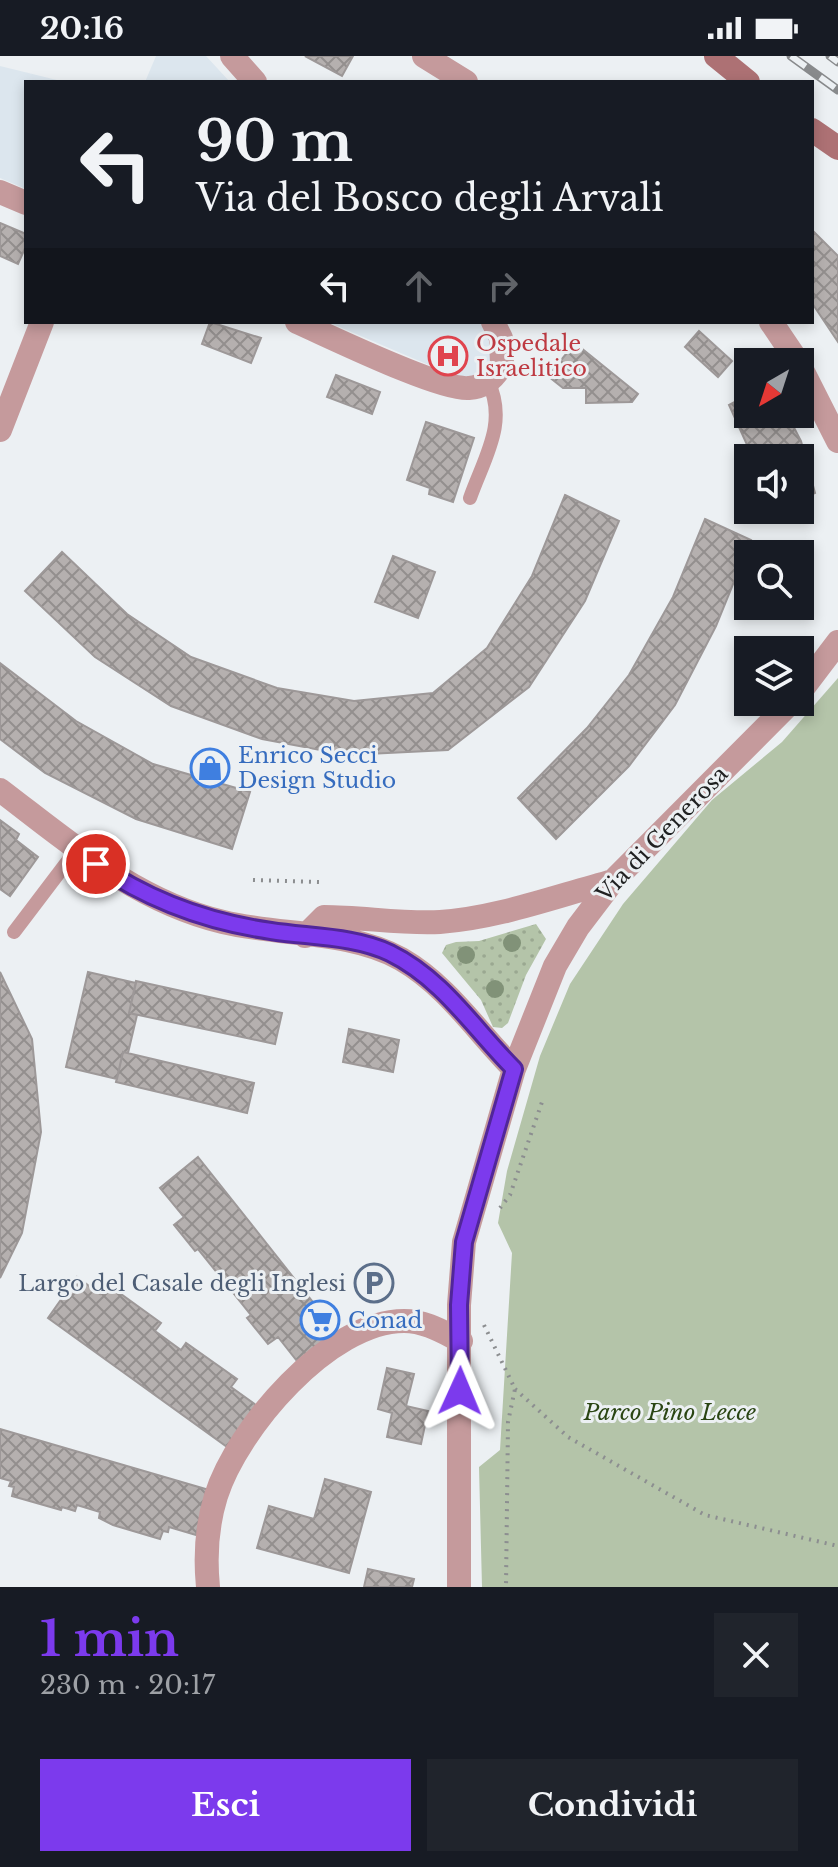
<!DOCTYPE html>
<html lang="it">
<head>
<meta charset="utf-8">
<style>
  :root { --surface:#171b24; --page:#20242c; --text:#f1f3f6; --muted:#9ea1a6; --accent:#7c3aed }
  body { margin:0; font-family:"Libre Baskerville",serif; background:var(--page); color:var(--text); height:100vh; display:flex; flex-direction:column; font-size:30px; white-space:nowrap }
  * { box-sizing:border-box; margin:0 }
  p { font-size:26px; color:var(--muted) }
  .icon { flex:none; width:44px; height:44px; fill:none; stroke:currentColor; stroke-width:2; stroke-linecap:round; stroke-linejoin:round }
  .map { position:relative; height:1531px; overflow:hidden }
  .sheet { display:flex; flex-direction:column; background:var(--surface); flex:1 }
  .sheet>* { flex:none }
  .banner { position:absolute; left:24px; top:24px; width:790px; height:244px; border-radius:0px; box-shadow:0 4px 12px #0003; background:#171b24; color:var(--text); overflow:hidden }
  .needle { width:52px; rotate:219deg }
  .fabs { position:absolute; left:734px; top:292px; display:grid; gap:16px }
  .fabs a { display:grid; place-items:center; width:80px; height:80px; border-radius:0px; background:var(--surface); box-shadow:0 4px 12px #0003; font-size:40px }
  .pin { position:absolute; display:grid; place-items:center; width:68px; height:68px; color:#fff; margin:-34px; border:4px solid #fff; border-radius:50%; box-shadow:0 2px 8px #0007 }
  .me { position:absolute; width:88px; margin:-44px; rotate:1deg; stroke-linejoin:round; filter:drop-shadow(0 0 6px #0008) }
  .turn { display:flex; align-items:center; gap:28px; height:168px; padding:0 40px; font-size:36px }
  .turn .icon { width:104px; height:104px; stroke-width:2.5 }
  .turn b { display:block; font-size:56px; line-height:68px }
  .lanes { display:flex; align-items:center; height:76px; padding:0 40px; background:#0003; justify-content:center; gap:40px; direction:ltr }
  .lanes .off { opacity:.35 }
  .round { display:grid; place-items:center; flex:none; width:84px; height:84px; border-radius:0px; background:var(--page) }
  .head { display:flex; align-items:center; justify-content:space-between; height:136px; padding:0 40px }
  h1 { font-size:48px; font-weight:700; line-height:60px; color:var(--accent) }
  .action { display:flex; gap:16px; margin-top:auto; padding:16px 40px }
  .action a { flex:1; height:92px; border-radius:0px; background:var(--accent); color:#fff; font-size:32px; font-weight:700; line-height:92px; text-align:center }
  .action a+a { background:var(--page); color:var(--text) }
  .status { display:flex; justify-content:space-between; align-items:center; height:56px; padding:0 40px; background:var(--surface); direction:ltr }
  .status svg { height:22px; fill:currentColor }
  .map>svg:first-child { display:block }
  .built { fill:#dce6ee }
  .grass { fill:url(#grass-dots) }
  .green { fill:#b4c4a9 }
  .building { fill:url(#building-cross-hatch); stroke:#9d9898; stroke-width:2 }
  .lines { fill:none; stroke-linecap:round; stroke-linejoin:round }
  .path { stroke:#8c8e90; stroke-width:4; stroke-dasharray:2 6; stroke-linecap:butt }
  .lane { stroke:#c59a9c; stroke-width:14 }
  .street { stroke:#c59a9c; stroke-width:24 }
  .secondary { stroke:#ad7174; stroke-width:24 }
  .rail-casing { stroke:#888a8c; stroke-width:9 }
  .rail { stroke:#ecf0f3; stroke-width:6; stroke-dasharray:18; stroke-linecap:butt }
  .tree { fill:#819278 }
  .route-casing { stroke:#51269a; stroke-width:20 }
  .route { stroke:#7c3aed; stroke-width:14 }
  .labels { text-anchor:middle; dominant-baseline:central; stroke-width:6; stroke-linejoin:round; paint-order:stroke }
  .health-label { font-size:22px; fill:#be3a42; stroke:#ecf0f3; text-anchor:start }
  .shop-label { font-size:22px; fill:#366cbe; stroke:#ecf0f3; text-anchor:start }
  .street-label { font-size:22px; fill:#1f2021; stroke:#ecf0f3 }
  .service-label { font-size:22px; fill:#4e5e75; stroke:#ecf0f3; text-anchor:end }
  .park-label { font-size:22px; font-style:italic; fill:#2a4513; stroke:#ecf0f3 }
</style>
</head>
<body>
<div class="status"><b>20:16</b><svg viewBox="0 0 49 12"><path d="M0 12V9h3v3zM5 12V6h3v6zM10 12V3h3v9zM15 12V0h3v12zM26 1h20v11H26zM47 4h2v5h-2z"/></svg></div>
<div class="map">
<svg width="838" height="1531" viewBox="0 0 838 1531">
  <defs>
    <pattern id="grass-dots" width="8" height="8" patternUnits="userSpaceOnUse" patternTransform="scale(2)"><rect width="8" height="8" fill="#b4c4a9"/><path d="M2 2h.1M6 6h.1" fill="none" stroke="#9aa891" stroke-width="1.8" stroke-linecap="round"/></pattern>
    <pattern id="building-cross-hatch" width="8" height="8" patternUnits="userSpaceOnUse" patternTransform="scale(2)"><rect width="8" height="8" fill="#b5b0af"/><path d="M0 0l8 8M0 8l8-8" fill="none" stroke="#938f8e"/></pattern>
  </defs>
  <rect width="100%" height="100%" fill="#ecf0f3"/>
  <path class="built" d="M 156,0 L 206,0 L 230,26 L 145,26 Z
    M 0,10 L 65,26 L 26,26 L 26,133 L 0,122 Z
    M 328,266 L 483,266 L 494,292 L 490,308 L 479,320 L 464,324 Z"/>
  <path class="grass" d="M 536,868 L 546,883 L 526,919 L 508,967 L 502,972 L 493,971 L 481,944 L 442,897 L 446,889 L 456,886 L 479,885 Z"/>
  <path class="green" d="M 838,622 L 838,1531 L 482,1531 L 479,1411 L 500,1394 L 512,1197 L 498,1167 L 507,1115 L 540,1000 L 570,928 L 623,848 L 712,744 L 782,686 Z"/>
  <path class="building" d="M 305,0 L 353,0 L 342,20 Z
    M 0,167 L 26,178 L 26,190 L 18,208 L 0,200 Z
    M 812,174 L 838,200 L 838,286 L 812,247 Z
    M 210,266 L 261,282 L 251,307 L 202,288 Z
    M 699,275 L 732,305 L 718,321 L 685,291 Z
    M 575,287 L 638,338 L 632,346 L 586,347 L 586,332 L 563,332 L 548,320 Z
    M 756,299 L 760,306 L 748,306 L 748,329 L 740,310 Z
    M 336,319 L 380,336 L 372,358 L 327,341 Z
    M 748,339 L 748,358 L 787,358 L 801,385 L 815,437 L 800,444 L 800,402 L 753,402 L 729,349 Z
    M 426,366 L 474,382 L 453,446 L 429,438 L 430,432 L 407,424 Z
    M 565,439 L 619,465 L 585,545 L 529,631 L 448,694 L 347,699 L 262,683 L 171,650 L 95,601 L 25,535 L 62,496 L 127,558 L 191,601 L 277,632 L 354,645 L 433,637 L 487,592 L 532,520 Z
    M 705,463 L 751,484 L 716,570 L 675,649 L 629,710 L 556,783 L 518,742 L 587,672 L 629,619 L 673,541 Z
    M 393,500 L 435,516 L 418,562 L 375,546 Z
    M 0,607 L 76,665 L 153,708 L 250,736 L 232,793 L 136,763 L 45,717 L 0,683 Z
    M 0,764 L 19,778 L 16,784 L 38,801 L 10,840 L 0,833 Z
    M 0,916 L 32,983 L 41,1076 L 22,1177 L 0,1222 Z
    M 88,916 L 136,927 L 129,957 L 137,959 L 128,997 L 123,996 L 117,1023 L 66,1011 Z
    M 136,925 L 282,957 L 275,988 L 129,957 Z
    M 349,973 L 399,984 L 393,1016 L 343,1006 Z
    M 123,996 L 254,1027 L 247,1057 L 116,1026 Z
    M 198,1101 L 339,1279 L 301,1310 L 278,1281 L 268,1288 L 247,1262 L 251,1259 L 198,1193 L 195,1195 L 174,1169 L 184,1161 L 160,1132 Z
    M 77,1221 L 100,1238 L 107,1228 L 161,1267 L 155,1275 L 181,1294 L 186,1287 L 237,1323 L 231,1331 L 260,1352 L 230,1393 L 48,1262 Z
    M 387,1312 L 414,1318 L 406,1350 L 428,1355 L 421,1388 L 387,1381 L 392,1357 L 378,1353 Z
    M 0,1373 L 209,1434 L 196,1479 L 169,1471 L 168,1476 L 163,1475 L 160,1483 L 113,1469 L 99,1462 L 100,1456 L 77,1449 L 75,1455 L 62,1451 L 61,1454 L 12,1440 L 14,1431 L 9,1430 L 11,1425 L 0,1422 Z
    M 325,1423 L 371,1436 L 349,1517 L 257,1492 L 269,1450 L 314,1463 Z
    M 368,1513 L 414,1523 L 412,1531 L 364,1531 Z"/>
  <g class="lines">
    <path class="path" d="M 253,824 L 319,826
      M 500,1152 L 510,1139 L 542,1046
      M 484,1269 L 515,1333 L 508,1366 L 506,1531
      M 515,1333 L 568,1381 L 705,1459 L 838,1490"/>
    <path class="lane" d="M 470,442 C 485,400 508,367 488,325
      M 14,876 L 77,793"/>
    <path class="street" d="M 232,0 L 255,26
      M 424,0 L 466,26
      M 0,136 L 26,147
      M 297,266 C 329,280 441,335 469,332 C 484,331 495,321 502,308 L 501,282 L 493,266
      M 771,266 L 798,306
      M 800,310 L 838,385
      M 0,374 L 42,266
      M 800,636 L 838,586
      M 0,734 C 70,787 135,845 223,866 C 280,880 350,874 401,903 C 448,930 477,976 514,1013
      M 305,880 L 324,861 C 362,861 401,868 440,866 C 498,862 556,840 613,825
      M 208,1531 C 205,1501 207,1469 216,1440 C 237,1373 329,1265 404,1265 C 425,1265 443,1276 461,1285
      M 459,1531 L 459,1249 L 464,1186 L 514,1013 L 555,910 L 578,871 L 613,825 L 791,646"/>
    <path class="secondary" d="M 716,0 L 748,26
      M 812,74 L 838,92"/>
    <defs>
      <path id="rail" d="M 791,0 L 838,34
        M 830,0 L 838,6"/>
    </defs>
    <use href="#rail" class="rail-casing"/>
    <use href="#rail" class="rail"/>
  </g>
  <g class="tree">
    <circle cx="512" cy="887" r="9"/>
    <circle cx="466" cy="899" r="9"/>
    <circle cx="495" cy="933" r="9"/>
  </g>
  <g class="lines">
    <defs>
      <path id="route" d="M 96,808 C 148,844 208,866 271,875 C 309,881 355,880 390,897 C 443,923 474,973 514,1013 L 464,1186 L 459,1249 L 460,1335"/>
    </defs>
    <use href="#route" class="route-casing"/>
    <use href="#route" class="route"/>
  </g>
  <defs>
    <symbol id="hospital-ring" viewBox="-11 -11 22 22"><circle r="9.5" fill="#ecf0f3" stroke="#e0444e" stroke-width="1.5"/><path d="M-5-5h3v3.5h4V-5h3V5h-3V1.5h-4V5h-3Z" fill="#e0444e"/></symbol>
    <symbol id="shop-ring" viewBox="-11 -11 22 22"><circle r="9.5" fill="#ecf0f3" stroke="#3f7fe0" stroke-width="1.5"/><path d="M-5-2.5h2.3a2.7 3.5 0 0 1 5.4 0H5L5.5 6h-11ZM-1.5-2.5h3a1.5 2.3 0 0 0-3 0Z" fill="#3f7fe0"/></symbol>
    <symbol id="parking-ring" viewBox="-11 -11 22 22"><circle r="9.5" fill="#ecf0f3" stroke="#5c6f8a" stroke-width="1.5"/><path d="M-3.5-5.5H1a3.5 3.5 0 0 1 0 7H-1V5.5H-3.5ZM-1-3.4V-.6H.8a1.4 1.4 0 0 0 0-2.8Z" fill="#5c6f8a"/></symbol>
    <symbol id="supermarket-ring" viewBox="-11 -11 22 22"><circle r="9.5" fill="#ecf0f3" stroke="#3f7fe0" stroke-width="1.5"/><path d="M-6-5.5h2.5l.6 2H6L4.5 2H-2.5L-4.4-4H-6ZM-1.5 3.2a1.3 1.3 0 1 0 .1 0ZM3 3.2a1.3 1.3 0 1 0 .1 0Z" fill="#3f7fe0"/></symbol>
  </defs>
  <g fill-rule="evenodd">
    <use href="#hospital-ring" x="426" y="278" width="44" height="44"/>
    <use href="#shop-ring" x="188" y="690" width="44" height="44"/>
    <use href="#parking-ring" x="352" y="1205" width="44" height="44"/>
    <use href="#supermarket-ring" x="298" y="1242" width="44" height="44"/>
  </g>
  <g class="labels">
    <g class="health-label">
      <text x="476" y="287">Ospedale<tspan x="476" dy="25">Israelitico</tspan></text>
    </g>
    <g class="shop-label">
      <text x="238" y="699">Enrico Secci<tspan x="238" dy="25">Design Studio</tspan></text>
      <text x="348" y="1264">Conad</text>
    </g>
    <g class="street-label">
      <text transform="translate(662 778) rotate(-46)">Via di Generosa</text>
    </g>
    <g class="service-label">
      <text x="346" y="1227">Largo del Casale degli Inglesi</text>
    </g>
    <g class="park-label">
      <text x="670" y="1356">Parco Pino Lecce</text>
    </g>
  </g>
</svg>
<div class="fabs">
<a><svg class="needle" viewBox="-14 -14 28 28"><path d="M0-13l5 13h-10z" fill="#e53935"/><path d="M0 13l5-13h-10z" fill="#9ea1a6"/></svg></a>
<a><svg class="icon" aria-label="sound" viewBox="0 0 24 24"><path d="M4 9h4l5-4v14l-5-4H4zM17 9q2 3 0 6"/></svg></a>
<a><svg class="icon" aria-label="search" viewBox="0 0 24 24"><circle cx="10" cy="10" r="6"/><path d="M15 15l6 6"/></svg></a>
<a><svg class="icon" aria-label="layers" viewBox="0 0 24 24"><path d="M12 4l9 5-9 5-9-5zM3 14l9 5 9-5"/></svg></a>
</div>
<div class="pin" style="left:96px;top:808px;background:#d93025"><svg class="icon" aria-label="arrive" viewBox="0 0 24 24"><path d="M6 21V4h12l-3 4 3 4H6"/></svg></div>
<svg class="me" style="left:460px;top:1335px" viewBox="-20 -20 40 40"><path d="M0-17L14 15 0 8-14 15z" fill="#7c3aed" stroke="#fff" stroke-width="4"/></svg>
<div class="banner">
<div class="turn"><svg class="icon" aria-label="left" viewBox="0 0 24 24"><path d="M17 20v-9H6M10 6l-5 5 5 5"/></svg><div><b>90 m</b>Via del Bosco degli Arvali</div></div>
<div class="lanes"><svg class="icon" aria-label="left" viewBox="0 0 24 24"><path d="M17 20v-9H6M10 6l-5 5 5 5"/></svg><svg class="icon off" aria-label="ahead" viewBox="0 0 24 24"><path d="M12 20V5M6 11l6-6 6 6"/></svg><svg class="icon off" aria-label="right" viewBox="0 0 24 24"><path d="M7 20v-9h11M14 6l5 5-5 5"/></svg></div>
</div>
</div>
<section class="sheet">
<div class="head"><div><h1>1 min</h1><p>230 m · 20:17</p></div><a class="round"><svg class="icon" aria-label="close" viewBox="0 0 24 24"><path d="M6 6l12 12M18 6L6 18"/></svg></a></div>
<div class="action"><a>Esci</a><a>Condividi</a></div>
</section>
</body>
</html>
